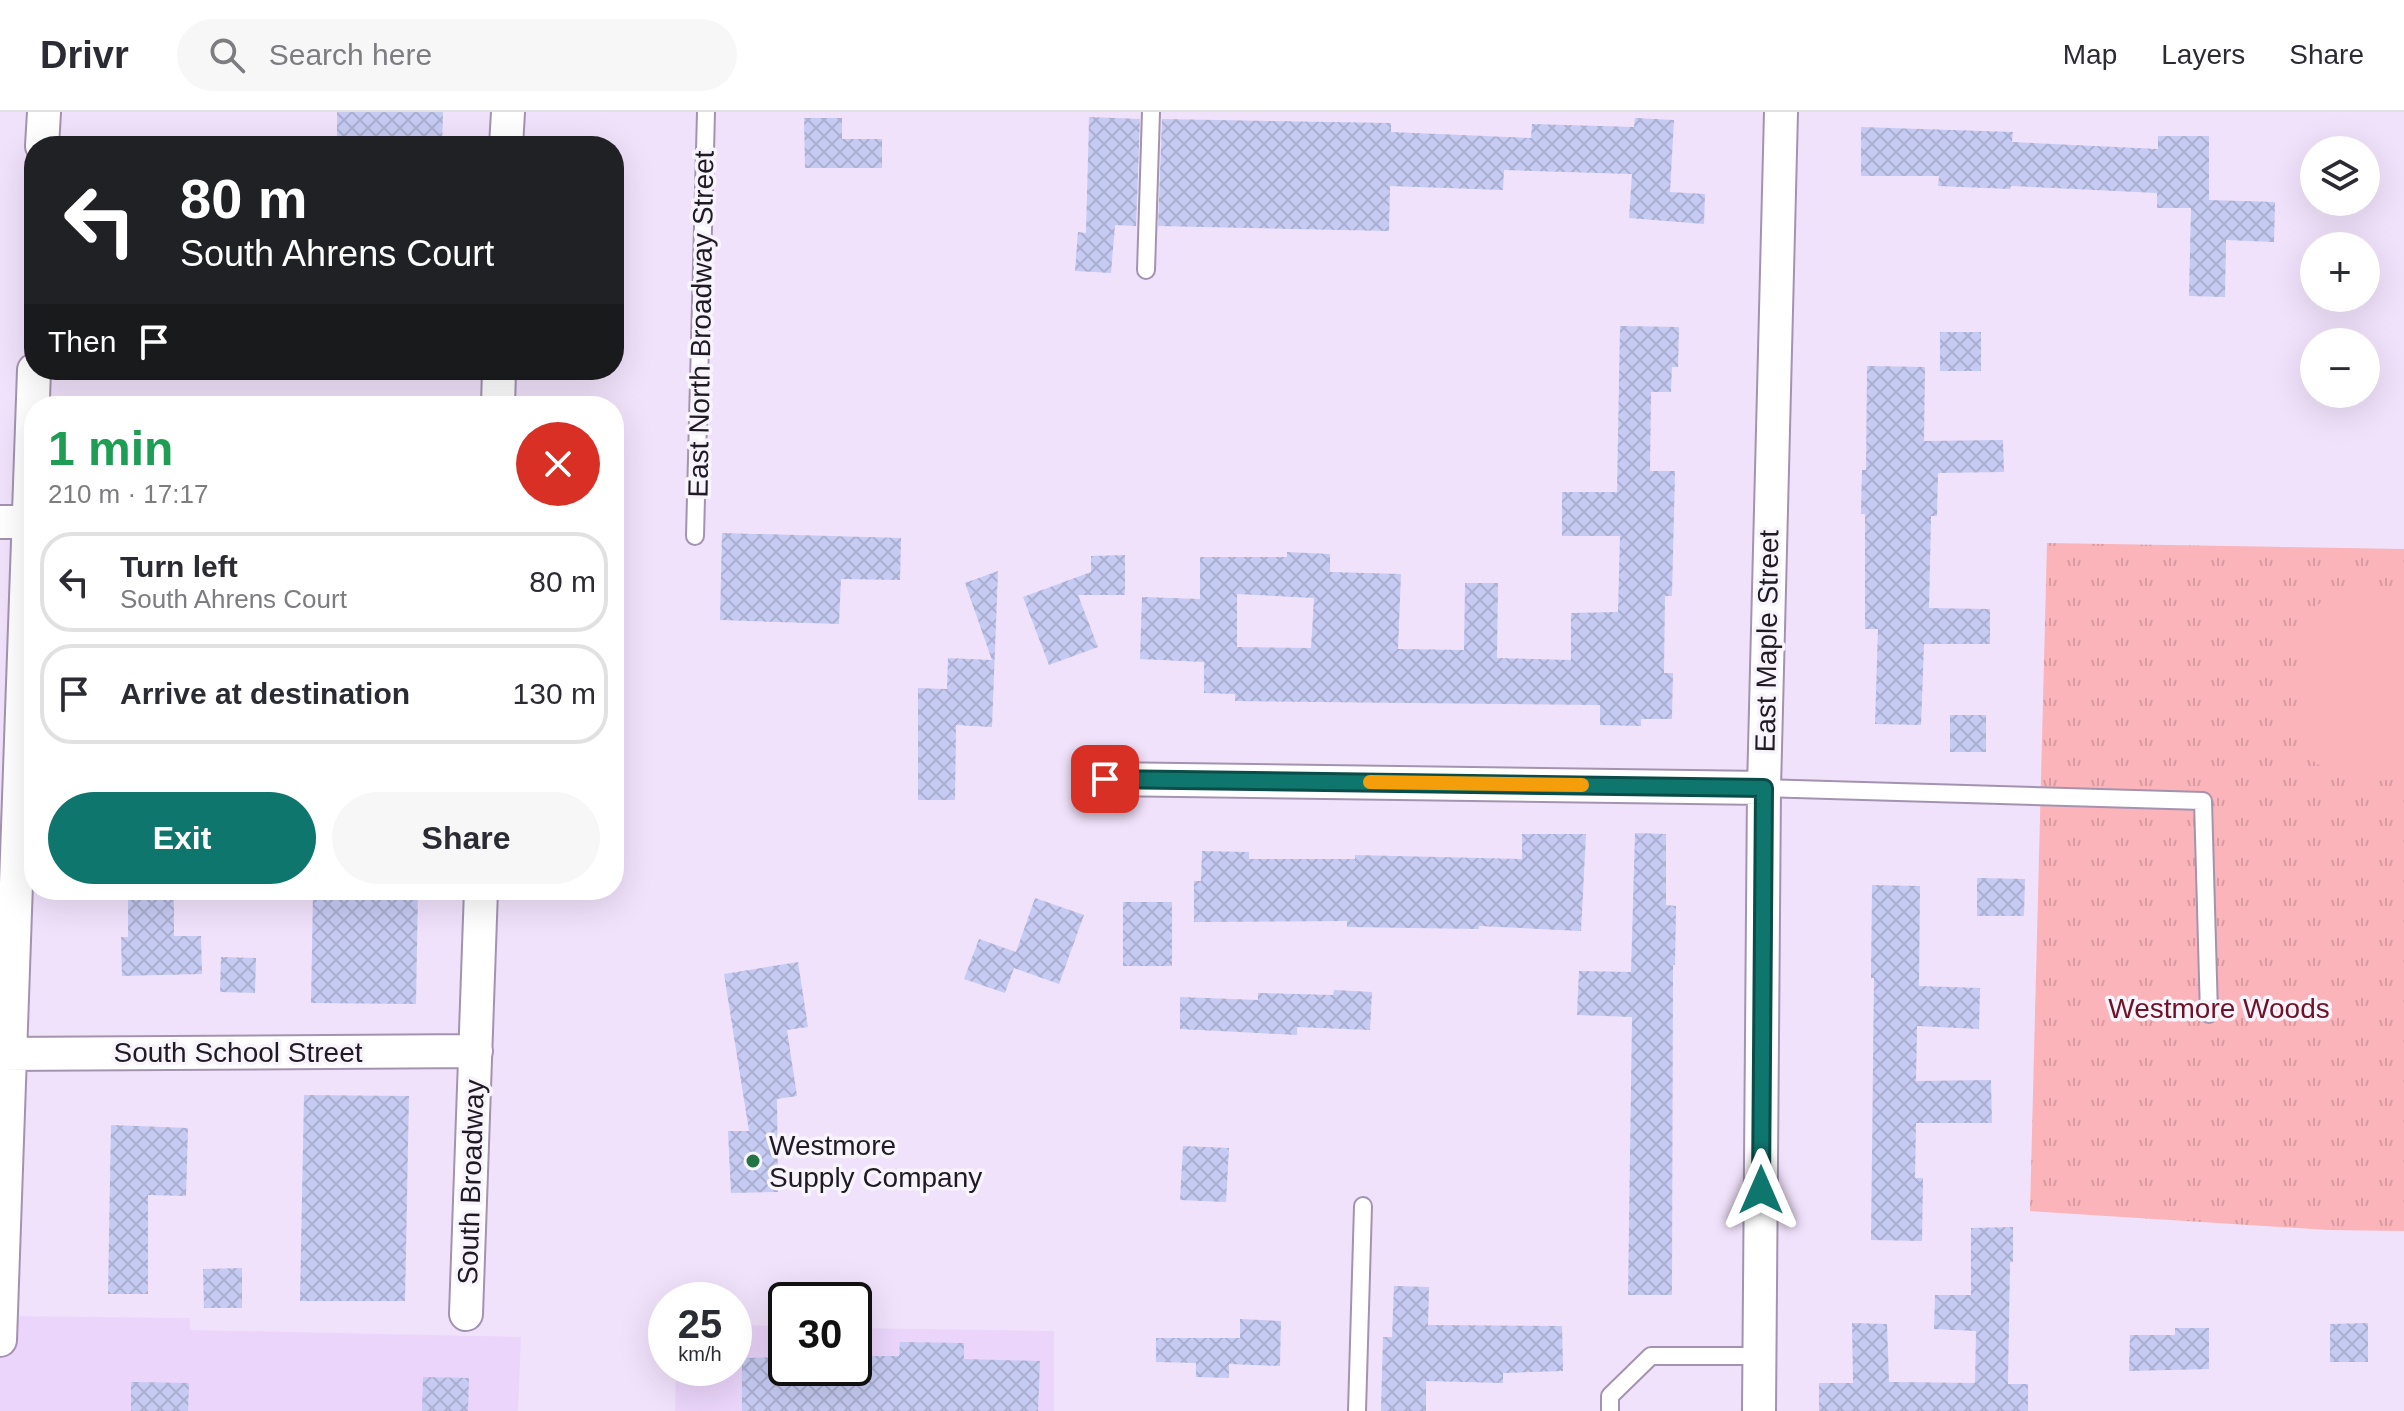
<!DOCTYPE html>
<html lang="en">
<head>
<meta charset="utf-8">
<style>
  :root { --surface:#fff; --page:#f7f7f7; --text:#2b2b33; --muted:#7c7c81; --line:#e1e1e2; --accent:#0f766e }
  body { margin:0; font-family:Helvetica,sans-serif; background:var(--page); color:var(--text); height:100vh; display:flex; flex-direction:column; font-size:30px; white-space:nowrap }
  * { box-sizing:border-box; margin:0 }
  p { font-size:26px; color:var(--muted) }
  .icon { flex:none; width:44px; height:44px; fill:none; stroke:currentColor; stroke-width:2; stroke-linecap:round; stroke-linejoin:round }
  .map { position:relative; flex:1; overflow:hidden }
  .drawer { position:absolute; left:24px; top:284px; width:600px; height:504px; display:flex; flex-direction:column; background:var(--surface); border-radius:32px; box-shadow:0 8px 32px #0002 }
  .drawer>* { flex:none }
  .hud { position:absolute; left:24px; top:24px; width:600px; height:244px; border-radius:32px; box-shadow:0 8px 32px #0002; background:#202124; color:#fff; overflow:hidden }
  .controls { position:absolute; left:2300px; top:24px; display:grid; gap:16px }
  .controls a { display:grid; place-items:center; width:80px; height:80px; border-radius:50%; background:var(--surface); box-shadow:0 8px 32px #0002; font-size:40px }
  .speed { position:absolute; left:648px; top:1170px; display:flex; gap:16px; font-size:40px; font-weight:700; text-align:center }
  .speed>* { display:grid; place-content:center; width:104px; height:104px; border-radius:50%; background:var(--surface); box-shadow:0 8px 32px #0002; line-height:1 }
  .speed small { font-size:20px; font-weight:400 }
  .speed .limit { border:4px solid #111; border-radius:12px; background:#fff; color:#111 }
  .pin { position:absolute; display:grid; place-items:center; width:68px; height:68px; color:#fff; margin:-34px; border-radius:16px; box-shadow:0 4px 12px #0006 }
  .me { position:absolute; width:88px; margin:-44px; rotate:0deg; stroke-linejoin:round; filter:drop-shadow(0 0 6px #0008) }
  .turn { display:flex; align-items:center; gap:28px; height:168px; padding:0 24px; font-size:36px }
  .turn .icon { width:104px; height:104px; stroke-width:2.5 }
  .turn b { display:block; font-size:56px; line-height:68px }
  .then { display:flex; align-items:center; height:76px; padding:0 24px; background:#0003; gap:16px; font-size:30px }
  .round { display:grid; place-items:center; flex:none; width:84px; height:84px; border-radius:42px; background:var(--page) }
  .overview { display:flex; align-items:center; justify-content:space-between; height:136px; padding:0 24px }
  h1 { font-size:48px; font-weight:700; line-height:60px; color:#1e9e55 }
  .action { display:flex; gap:16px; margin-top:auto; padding:16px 24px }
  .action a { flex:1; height:92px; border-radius:48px; background:var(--accent); color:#fff; font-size:32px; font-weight:700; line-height:92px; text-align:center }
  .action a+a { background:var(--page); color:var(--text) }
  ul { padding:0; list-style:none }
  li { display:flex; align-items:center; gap:24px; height:100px; margin:0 16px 12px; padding:0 8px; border:4px solid var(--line); border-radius:32px }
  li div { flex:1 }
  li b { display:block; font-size:30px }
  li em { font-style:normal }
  header { display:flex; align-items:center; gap:48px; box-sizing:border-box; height:112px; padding:0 40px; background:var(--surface); border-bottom:2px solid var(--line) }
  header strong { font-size:38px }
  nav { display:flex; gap:44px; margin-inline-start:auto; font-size:28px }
  .search { width:560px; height:72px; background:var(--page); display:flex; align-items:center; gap:20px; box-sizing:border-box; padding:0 28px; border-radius:44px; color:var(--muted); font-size:30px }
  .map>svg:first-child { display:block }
  .built { fill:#ebd5fb }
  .park { fill:url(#park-tufts) }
  .pitch { fill:#fab4ba }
  .building { fill:url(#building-cross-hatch); fill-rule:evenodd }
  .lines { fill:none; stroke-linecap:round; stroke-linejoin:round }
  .service-casing { stroke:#a393b0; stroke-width:20 }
  .minor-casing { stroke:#a393b0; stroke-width:36 }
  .service { stroke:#fff; stroke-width:16 }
  .minor { stroke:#fff; stroke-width:32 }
  .route-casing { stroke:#0a4d48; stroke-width:20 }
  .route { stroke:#0f766e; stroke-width:14 }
  .slow { stroke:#f59e0b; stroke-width:14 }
  .poi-dot { fill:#227445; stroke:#f8f4fb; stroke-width:3 }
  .labels { text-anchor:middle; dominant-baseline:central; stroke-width:7; stroke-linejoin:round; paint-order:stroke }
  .street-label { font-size:28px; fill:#201a25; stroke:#f8f4fb }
  .park-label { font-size:28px; fill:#6f1228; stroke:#f8f4fb }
  .poi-label { font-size:28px; fill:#201a25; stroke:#f8f4fb; text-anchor:start }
</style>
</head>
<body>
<header>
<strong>Drivr</strong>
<div class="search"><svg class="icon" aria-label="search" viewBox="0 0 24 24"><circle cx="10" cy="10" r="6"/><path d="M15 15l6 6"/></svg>Search here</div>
<nav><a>Map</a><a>Layers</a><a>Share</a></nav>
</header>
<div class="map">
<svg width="2404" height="1299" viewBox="0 0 2404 1299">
  <defs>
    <pattern id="park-tufts" width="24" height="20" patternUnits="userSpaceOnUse" patternTransform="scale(2)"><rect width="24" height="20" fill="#fab4ba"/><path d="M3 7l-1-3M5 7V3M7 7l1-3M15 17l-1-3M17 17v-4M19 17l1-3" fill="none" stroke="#d69aa0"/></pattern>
    <pattern id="building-cross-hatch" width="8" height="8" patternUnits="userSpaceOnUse" patternTransform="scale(2)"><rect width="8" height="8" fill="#c6cbf3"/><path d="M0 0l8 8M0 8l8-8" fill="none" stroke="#aaaed0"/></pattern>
  </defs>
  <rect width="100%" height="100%" fill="#f1e2fb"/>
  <path class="built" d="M 0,1204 L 190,1206 L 190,1218 L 521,1225 L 518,1299 L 0,1299 Z
    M 734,1213 L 786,1214 L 786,1256 L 854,1256 L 854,1216 L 1054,1219 L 1054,1299 L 675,1299 L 676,1256 L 734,1256 Z"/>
  <path class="park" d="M 2047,431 L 2404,437 L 2404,1119 L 2328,1118 L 2030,1099 Z"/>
  <path class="pitch" d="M 2329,484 L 2404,486 L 2404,667 L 2375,669 L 2336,663 L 2296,639 L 2308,514 L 2315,495 Z"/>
  <path class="building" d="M 337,0 L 443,0 L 442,34 L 337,34 Z
    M 1089,5 L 1140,7 L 1136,114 L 1115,113 L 1111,161 L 1075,159 L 1078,120 L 1086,121 Z
    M 804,6 L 842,6 L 842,27 L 882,27 L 882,56 L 805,56 Z
    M 1635,6 L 1674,8 L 1670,80 L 1705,82 L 1704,112 L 1629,106 L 1632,62 L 1504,58 L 1503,78 L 1390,74 L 1389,119 L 1158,114 L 1162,7 L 1391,11 L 1391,20 L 1531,26 L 1532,12 L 1634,15 Z
    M 1861,15 L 2013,20 L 2012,30 L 2158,37 L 2158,24 L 2209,24 L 2209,88 L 2275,90 L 2274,130 L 2226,128 L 2225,185 L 2189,184 L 2191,96 L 2157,96 L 2157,81 L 2011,74 L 2010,77 L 1938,74 L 1939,64 L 1861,64 Z
    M 1620,214 L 1679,215 L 1678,255 L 1672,255 L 1671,280 L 1651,280 L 1650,359 L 1675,359 L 1672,484 L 1665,484 L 1664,561 L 1673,561 L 1672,607 L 1641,607 L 1641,614 L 1600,613 L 1600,593 L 1235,589 L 1235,582 L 1204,581 L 1204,550 L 1140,547 L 1142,485 L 1200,487 L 1200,445 L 1287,445 L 1287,440 L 1330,442 L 1330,460 L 1401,462 L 1398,537 L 1464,538 L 1465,471 L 1498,471 L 1497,546 L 1571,548 L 1571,501 L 1618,500 L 1620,424 L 1562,424 L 1562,380 L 1617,380 ZM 1237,482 L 1314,486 L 1311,536 L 1237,535 Z
    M 1940,220 L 1981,220 L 1981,259 L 1940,259 Z
    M 1867,254 L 1925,255 L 1924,329 L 2003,328 L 2004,360 L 1938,361 L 1937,404 L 1931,404 L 1929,496 L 1990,497 L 1990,532 L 1924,532 L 1921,613 L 1875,612 L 1878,517 L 1865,517 L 1865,402 L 1861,402 L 1862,358 L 1866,358 Z
    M 722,421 L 901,426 L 900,468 L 841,467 L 839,512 L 720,508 Z
    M 1125,443 L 1125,483 L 1078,483 L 1098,535 L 1049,553 L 1023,485 L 1091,460 L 1091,444 Z
    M 998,459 L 992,615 L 956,613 L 955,688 L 918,688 L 918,576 L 947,577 L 948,546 L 992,548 L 965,471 Z
    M 1950,603 L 1986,603 L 1986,640 L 1950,640 Z
    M 1635,721 L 1666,722 L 1666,793 L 1676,794 L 1675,853 L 1673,853 L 1672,1183 L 1628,1183 L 1632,905 L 1577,903 L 1579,859 L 1631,860 Z
    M 1522,722 L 1586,722 L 1581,819 L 1479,814 L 1479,817 L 1347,815 L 1347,809 L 1194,810 L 1194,769 L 1201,769 L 1202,739 L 1249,740 L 1249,747 L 1355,747 L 1355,743 L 1522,747 Z
    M 1977,766 L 2025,767 L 2024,804 L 1977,804 Z
    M 1872,773 L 1920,774 L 1919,874 L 1980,876 L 1979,917 L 1917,914 L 1916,969 L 1991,968 L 1992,1011 L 1916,1011 L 1915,1066 L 1923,1066 L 1922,1129 L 1871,1128 L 1874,866 L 1871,866 Z
    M 128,778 L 174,778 L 174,824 L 201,824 L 202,862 L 122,864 L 121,825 L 128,825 Z
    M 313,778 L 418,778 L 416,892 L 311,891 Z
    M 1035,786 L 1084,803 L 1059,872 L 1014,856 L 1005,881 L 964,867 L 979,827 L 1016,840 Z
    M 1123,790 L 1172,790 L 1172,854 L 1123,854 Z
    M 221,845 L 256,846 L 255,881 L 220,880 Z
    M 798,850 L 808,915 L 787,918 L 797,984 L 777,987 L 778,1080 L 731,1081 L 728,1019 L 749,1019 L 724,862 Z
    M 1334,878 L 1372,880 L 1370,918 L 1297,915 L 1297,923 L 1180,917 L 1180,885 L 1258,888 L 1258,881 L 1333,883 Z
    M 304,983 L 409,984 L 405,1189 L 300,1189 Z
    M 111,1013 L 188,1016 L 186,1084 L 148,1083 L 148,1182 L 108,1182 Z
    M 1183,1034 L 1229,1036 L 1226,1090 L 1180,1088 Z
    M 2013,1115 L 2013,1150 L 2010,1150 L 2008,1272 L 2028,1272 L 2028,1299 L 1819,1299 L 1819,1271 L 1853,1271 L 1852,1211 L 1887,1212 L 1889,1270 L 1975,1271 L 1976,1219 L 1934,1217 L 1935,1183 L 1971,1183 L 1971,1116 Z
    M 242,1156 L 242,1196 L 204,1196 L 203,1157 Z
    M 1394,1174 L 1429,1175 L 1428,1213 L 1562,1214 L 1563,1259 L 1503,1261 L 1503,1271 L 1426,1269 L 1426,1299 L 1381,1299 L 1383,1225 L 1392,1225 Z
    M 1240,1207 L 1281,1209 L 1280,1254 L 1229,1252 L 1229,1266 L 1196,1265 L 1196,1251 L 1156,1250 L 1156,1226 L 1240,1226 Z
    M 2368,1211 L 2368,1250 L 2330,1250 L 2330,1212 Z
    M 2175,1216 L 2209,1216 L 2209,1257 L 2129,1259 L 2130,1223 L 2175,1223 Z
    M 900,1230 L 964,1231 L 964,1247 L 1040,1249 L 1038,1299 L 742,1299 L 742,1246 L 786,1245 L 786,1256 L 854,1256 L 854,1244 L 899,1244 Z
    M 423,1265 L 469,1266 L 468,1299 L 422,1299 Z
    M 131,1270 L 189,1271 L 188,1299 L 131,1299 Z"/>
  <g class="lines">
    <defs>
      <path id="service" d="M 1146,158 L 1151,0
        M 695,424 L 706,0
        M 1764,676 L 2203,689 L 2209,902
        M 1357,1299 L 1363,1094
        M 1610,1299 L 1610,1284 L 1651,1244 L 1760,1244"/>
      <path id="minor" d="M 42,34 L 44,0
        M 506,34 L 508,0
        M 498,294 L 499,258
        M 0,410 L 29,410
        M 1105,667 L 1764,676
        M 0,942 L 476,939
        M 466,1202 L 481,778
        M 0,1228 L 34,258
        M 1759,1299 L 1764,676 L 1781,0"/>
    </defs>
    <use href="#service" class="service-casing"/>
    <use href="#minor" class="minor-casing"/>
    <use href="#service" class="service"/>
    <use href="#minor" class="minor"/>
  </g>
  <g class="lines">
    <defs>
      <path id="route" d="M 1105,667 L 1764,676 L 1761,1078"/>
    </defs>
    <use href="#route" class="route-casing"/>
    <use href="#route" class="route"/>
    <path class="slow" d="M 1370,670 L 1582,673"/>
  </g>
  <circle class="poi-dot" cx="753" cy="1049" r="8"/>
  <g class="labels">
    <g class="street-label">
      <text transform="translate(701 212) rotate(-89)">East North Broadway Street</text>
      <text transform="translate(1767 529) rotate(-89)">East Maple Street</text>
      <text x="238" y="940">South School Street</text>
      <text transform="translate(471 1070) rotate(-88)">South Broadway</text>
    </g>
    <g class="park-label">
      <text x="2219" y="896">Westmore Woods</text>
    </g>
    <g class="poi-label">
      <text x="769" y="1033">Westmore<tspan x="769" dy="32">Supply Company</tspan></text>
    </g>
  </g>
</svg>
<div class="controls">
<a><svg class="icon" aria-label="layers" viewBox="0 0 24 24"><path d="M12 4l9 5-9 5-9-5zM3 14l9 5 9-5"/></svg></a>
<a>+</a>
<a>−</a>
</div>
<div class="speed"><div>25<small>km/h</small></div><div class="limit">30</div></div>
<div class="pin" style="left:1105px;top:667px;background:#d93025"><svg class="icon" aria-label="arrive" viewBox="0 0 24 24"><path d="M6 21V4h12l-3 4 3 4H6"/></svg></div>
<svg class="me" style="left:1761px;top:1078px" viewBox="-20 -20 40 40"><path d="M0-17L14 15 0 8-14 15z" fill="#0f766e" stroke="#fff" stroke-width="4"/></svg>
<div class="hud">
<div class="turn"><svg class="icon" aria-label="left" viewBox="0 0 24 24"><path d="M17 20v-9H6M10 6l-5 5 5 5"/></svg><div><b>80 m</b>South Ahrens Court</div></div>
<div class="then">Then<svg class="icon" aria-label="arrive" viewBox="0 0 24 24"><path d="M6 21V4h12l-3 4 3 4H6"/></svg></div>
</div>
<section class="drawer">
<div class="overview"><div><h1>1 min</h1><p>210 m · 17:17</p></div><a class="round" style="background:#d93025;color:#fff"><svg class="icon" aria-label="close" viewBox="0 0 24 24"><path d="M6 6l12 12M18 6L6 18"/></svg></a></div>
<ul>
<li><svg class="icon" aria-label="left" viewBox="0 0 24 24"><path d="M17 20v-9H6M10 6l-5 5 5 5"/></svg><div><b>Turn left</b><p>South Ahrens Court</p></div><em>80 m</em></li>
<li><svg class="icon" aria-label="arrive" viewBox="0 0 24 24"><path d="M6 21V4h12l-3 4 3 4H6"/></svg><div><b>Arrive at destination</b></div><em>130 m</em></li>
</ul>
<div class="action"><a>Exit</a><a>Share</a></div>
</section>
</div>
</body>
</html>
